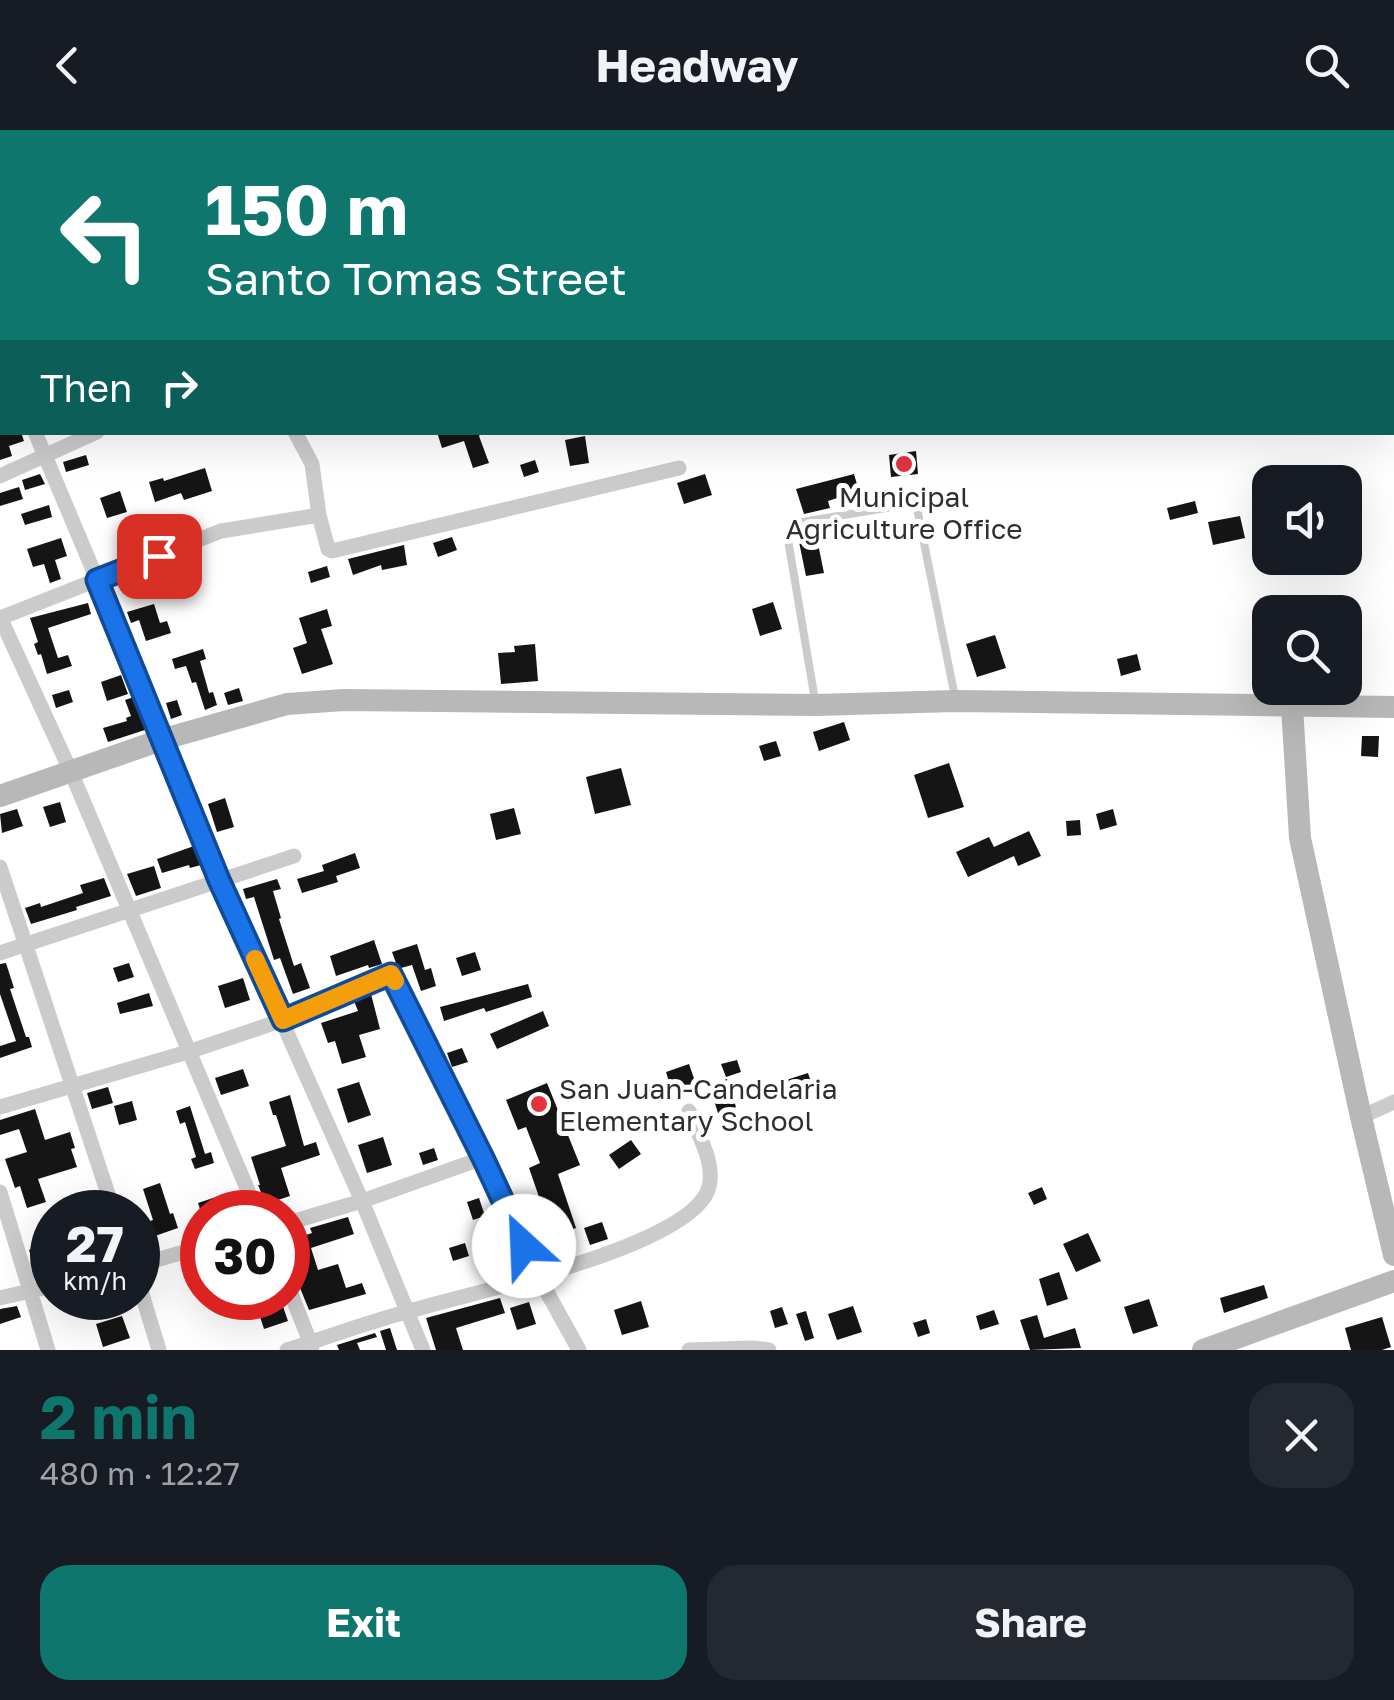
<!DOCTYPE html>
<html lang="en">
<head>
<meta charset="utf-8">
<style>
  :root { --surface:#171b24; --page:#242831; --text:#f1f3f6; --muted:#9ea1a6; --accent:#0f766e }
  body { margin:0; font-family:"Golos Text",sans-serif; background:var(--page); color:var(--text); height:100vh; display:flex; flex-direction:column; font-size:38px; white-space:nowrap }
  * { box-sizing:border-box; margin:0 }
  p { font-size:32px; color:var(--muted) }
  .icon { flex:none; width:55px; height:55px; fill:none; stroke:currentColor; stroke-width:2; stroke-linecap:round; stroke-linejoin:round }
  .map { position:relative; height:1220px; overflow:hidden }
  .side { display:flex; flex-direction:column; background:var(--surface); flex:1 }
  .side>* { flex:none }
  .guide { position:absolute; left:0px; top:0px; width:1395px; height:305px; box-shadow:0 10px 40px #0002; background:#0f766e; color:#fff; overflow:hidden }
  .tools { position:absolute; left:1252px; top:335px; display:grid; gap:20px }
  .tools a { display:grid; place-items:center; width:110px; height:110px; border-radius:20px; background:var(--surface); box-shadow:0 10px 40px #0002; font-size:50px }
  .speed { position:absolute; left:30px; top:1060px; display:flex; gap:20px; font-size:50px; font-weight:700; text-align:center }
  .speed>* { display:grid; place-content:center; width:130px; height:130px; border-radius:50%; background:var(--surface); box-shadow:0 10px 40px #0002; line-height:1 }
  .speed small { font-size:25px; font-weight:400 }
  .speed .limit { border:15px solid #d22; background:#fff; color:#111 }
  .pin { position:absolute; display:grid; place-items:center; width:85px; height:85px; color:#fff; margin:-42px; border-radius:20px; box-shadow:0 5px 15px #0006 }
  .me { position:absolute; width:110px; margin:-55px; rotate:335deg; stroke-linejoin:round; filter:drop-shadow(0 0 8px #0008) }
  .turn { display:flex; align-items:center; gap:35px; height:210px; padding:0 40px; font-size:45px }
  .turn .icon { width:130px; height:130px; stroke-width:2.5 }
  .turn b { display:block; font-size:70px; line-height:85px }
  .then { display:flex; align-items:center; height:95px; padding:0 40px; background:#0003; gap:20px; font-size:38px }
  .round { display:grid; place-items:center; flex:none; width:105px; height:105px; border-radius:30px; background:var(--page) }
  .summary { display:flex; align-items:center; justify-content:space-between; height:170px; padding:0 40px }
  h1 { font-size:60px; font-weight:700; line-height:75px; color:var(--accent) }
  .button { display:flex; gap:20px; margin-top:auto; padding:20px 40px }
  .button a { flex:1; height:115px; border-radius:30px; background:var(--accent); color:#fff; font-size:40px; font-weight:700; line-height:115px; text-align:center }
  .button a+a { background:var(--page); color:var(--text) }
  header { display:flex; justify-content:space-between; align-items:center; height:130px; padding:0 40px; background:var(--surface); font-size:45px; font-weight:700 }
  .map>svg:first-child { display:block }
  .building { fill:#151515 }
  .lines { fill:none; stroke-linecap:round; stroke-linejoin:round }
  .lane { stroke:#cbcbcb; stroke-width:8 }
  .street { stroke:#cbcbcb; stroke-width:15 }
  .secondary { stroke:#b8b8b8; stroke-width:22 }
  .route-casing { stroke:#114b97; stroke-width:25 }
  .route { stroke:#1a73e8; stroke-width:18 }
  .slow { stroke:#f59e0b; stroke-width:18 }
  .poi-dot { fill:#e13341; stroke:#fff; stroke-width:4 }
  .labels { text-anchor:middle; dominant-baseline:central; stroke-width:10; stroke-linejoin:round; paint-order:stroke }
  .poi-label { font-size:28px; fill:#2e2e2e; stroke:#fff }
</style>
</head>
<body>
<header><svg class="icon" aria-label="back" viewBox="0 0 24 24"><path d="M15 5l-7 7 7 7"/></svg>Headway<svg class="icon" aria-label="search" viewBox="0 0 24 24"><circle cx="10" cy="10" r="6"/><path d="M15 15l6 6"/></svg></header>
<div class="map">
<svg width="1394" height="1220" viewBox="0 0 1394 1220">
  <rect width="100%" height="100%" fill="#fff"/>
  <path class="building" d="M 2,294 L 2,302 L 21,302 L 24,311 L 9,316 L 12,326 L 0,330 L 0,295 Z
    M 437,302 L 482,302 L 479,306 L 489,333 L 473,338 L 464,311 L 442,318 Z
    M 585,306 L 589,333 L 570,336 L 565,310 Z
    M 916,321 L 918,344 L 891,347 L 889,325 Z
    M 86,325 L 89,335 L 66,342 L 63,332 Z
    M 535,330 L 539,342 L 524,347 L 520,335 Z
    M 205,338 L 212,361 L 184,370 L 181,363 L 155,372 L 149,352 L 163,348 L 164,351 Z
    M 40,344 L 45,354 L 25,360 L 22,350 Z
    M 705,344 L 712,365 L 684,374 L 677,353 Z
    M 854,344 L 859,361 L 828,371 L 830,378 L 804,384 L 796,359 Z
    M 19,357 L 23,369 L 0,376 L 0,363 Z
    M 120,361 L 127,382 L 107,388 L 100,368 Z
    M 1195,371 L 1198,383 L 1170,390 L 1167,378 Z
    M 49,375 L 52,387 L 25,395 L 21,384 Z
    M 1240,386 L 1245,408 L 1213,415 L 1208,392 Z
    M 816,404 L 824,443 L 806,446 L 798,407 Z
    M 452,407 L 457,420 L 438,427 L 433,413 Z
    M 61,408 L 67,426 L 55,430 L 61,449 L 50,453 L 44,434 L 33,437 L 27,419 Z
    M 404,415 L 407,435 L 382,440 L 381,435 L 353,445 L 348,429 Z
    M 191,433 L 197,452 L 162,464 L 158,451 L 177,445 L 175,438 Z
    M 327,436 L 330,447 L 311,453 L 308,442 Z
    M 773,472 L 782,499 L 760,506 L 752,479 Z
    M 88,473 L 91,484 L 48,498 L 58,528 L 68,525 L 72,536 L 47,544 L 41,524 L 38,525 L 34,514 L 38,512 L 30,488 Z
    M 154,474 L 160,493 L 167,491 L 171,503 L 146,511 L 139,490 L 131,493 L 127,482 Z
    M 327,479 L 332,496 L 321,499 L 333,534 L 302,544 L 293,518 L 307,513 L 299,488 Z
    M 995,505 L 1006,538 L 977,547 L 966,514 Z
    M 535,514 L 538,551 L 501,554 L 498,523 L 515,522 L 514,516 Z
    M 203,519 L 206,529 L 200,531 L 209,563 L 213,562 L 217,575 L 205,580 L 196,552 L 192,553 L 186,536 L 175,539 L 172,529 Z
    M 1137,524 L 1141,540 L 1121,546 L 1117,529 Z
    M 121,545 L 128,564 L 107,571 L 101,552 Z
    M 239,558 L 243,571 L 228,575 L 224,563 Z
    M 69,560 L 73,572 L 56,578 L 52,565 Z
    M 134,567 L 148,599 L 108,612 L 103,598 L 127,591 L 126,588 L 131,586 L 125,570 Z
    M 177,570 L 182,585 L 171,589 L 166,573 Z
    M 844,592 L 850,610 L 819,621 L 813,602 Z
    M 1362,606 L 1379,606 L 1378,627 L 1361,626 Z
    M 776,611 L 781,626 L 764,631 L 759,616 Z
    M 949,633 L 964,677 L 928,688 L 914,645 Z
    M 621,638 L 631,675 L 595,684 L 586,647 Z
    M 225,668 L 234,697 L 217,702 L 208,674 Z
    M 60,672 L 66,692 L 50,697 L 43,677 Z
    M 514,678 L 521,704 L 496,710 L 490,684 Z
    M 17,679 L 23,696 L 2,703 L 0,684 Z
    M 1113,679 L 1117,695 L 1100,700 L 1096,684 Z
    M 1080,690 L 1081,705 L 1067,706 L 1066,691 Z
    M 1029,701 L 1041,726 L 1018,736 L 1014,726 L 968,747 L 956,722 L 989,707 L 994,717 Z
    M 194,716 L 201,735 L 190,738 L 189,735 L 162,743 L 157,729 Z
    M 355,723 L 360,738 L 336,746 L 338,752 L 302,763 L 297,749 L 324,741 L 322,735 Z
    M 154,736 L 161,758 L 136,766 L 127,744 Z
    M 104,748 L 111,766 L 76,777 L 77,780 L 31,794 L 25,778 L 40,773 L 41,777 L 83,763 L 80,755 Z
    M 277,749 L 281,759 L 273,761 L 281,788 L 279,789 L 294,836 L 301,833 L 310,858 L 293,864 L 280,828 L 274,830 L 254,767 L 246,769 L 243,759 Z
    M 374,810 L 382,834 L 369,838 L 368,835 L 336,846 L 330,826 Z
    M 417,814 L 425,840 L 431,838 L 436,856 L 421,861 L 412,835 L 401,838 L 396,833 L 392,822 Z
    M 475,822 L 481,840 L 462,846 L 456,828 Z
    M 6,833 L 14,858 L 10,859 L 26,907 L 29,907 L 32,917 L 0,928 L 0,916 L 16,911 L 0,864 L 0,834 Z
    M 129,833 L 134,847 L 118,852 L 113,838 Z
    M 243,848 L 250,870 L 225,878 L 218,856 Z
    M 528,854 L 532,867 L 486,882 L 484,878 L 444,891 L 440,877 Z
    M 149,863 L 153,876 L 120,884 L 117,873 Z
    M 371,864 L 380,899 L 359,905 L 366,927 L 342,934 L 335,911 L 328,913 L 321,893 L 358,881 L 354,871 Z
    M 543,881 L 549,896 L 497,919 L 490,904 Z
    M 462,918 L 468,932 L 452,937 L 447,923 Z
    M 737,930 L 741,942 L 726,947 L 721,934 Z
    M 689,934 L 697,957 L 673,965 L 666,942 Z
    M 243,939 L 249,956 L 221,965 L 215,948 Z
    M 808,943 L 814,961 L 792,968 L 786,950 Z
    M 727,949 L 736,977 L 718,983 L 709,955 Z
    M 359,952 L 371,985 L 348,993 L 337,959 Z
    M 547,953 L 580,1035 L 558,1044 L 576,1098 L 545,1109 L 539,1093 L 547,1090 L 529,1038 L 540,1033 L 526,997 L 518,1000 L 506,970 Z
    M 108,957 L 113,973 L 92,979 L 87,963 Z
    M 290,965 L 304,1016 L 316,1012 L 320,1025 L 281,1038 L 290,1066 L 266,1074 L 258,1055 L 260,1055 L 251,1027 L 286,1016 L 276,985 L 273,985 L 269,972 Z
    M 132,971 L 137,990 L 119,995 L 114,976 Z
    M 190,976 L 205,1024 L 211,1022 L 214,1033 L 195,1039 L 191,1029 L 196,1027 L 185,992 L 180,994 L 176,981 Z
    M 35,979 L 45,1010 L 70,1002 L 75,1018 L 71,1019 L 77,1037 L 38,1049 L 46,1072 L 27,1078 L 20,1056 L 15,1058 L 5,1029 L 27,1022 L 19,999 L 0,1005 L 0,990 Z
    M 383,1007 L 392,1035 L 367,1043 L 358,1015 Z
    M 631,1010 L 641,1024 L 619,1039 L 609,1025 Z
    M 434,1018 L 438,1030 L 423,1035 L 419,1023 Z
    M 160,1053 L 170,1084 L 173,1083 L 178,1098 L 155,1106 L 150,1091 L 153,1090 L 143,1059 Z
    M 1042,1057 L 1047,1069 L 1034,1075 L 1028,1063 Z
    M 222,1065 L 228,1082 L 201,1082 L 198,1073 Z
    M 479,1068 L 485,1086 L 473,1090 L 467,1072 Z
    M 348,1087 L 354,1104 L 311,1118 L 318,1140 L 338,1134 L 346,1158 L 362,1153 L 366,1164 L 309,1180 L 296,1148 L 288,1120 L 288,1111 L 312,1103 L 310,1098 Z
    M 602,1092 L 608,1109 L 590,1115 L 584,1098 Z
    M 1088,1103 L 1101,1131 L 1076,1142 L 1063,1114 Z
    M 493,1109 L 497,1123 L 481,1129 L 476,1114 Z
    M 50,1113 L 52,1140 L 37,1145 L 29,1120 Z
    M 465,1113 L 469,1126 L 453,1131 L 449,1118 Z
    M 1059,1142 L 1068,1169 L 1047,1176 L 1039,1149 Z
    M 1264,1155 L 1268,1168 L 1224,1183 L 1220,1168 Z
    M 254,1168 L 280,1168 L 288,1191 L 264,1199 Z
    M 500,1168 L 505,1183 L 456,1198 L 463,1220 L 436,1220 L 426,1188 Z
    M 1149,1169 L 1158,1196 L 1133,1204 L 1124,1177 Z
    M 641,1171 L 649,1197 L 622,1205 L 614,1180 Z
    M 529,1172 L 536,1194 L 517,1200 L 510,1178 Z
    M 17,1176 L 21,1187 L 0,1194 L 0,1179 Z
    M 853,1176 L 862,1202 L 837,1210 L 828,1184 Z
    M 782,1177 L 788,1194 L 775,1198 L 770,1181 Z
    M 994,1180 L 999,1194 L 980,1200 L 976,1186 Z
    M 806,1181 L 814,1208 L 805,1211 L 796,1184 Z
    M 1037,1185 L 1044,1208 L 1075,1198 L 1081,1218 L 1030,1220 L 1020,1190 Z
    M 122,1186 L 130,1208 L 103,1217 L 96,1194 Z
    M 1382,1187 L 1391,1217 L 1382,1220 L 1351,1220 L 1345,1198 Z
    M 926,1189 L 930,1203 L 918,1207 L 913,1193 Z
    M 390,1198 L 397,1220 L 386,1220 L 380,1201 Z
    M 375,1203 L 377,1207 L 357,1213 L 360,1220 L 339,1220 L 337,1215 Z"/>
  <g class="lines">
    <path class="lane" d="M 815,570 L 787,404 L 802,392 L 916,373 L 955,567"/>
    <path class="street" d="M 200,0 L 201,2
      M 375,0 L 379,2
      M 0,219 L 2,225
      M 35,302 L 164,609 L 219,750 L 362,1071 L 423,1220
      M 295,302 L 312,334 L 319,385 L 328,419 L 332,421 L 679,338
      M 0,346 L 97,302
      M 0,487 L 71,642 L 257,1082
      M 0,488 L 221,401 L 319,385
      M 0,737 L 114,1082
      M 0,823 L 294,726
      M 0,977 L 191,921 L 283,890 L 391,843 L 483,1028 L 538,1146 L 579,1220
      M 1361,987 L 1394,972
      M 0,1062 L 48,1220
      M 288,1093 L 362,1071 L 483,1028
      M 138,1135 L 202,1117
      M 138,1151 L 159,1220
      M 288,1156 L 312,1217
      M 0,1168 L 52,1156
      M 287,1220 C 328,1207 368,1192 410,1181 C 469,1163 686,1118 708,1060 C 717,1035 698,1005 689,981
      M 689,1220 L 752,1218 L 769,1220"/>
    <path class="secondary" d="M 1292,576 L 1300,708 L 1361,987 L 1394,1125
      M 0,666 L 164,609 L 287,574 L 344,570 L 816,575 L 956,571 L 1394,577
      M 1203,1220 L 1394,1151"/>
  </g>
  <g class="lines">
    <defs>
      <path id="route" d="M 159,426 L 97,450 L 219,750 L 283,890 L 391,844 L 483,1028 L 524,1116"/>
    </defs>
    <use href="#route" class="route-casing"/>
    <use href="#route" class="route"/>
    <path class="slow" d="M 255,829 L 283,890 L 391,844 L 395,851"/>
  </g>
  <g class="poi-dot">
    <circle cx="904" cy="334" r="10"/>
    <circle cx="539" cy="974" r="10"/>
  </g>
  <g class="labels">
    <g class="poi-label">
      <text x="904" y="366">Municipal<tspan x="904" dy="32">Agriculture Office</tspan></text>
      <text x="559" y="958" text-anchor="start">San Juan-Candelaria<tspan x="559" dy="32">Elementary School</tspan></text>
    </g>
  </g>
</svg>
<div class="tools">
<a><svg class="icon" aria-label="sound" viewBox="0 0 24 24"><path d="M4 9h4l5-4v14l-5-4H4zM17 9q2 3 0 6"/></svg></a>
<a><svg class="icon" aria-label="search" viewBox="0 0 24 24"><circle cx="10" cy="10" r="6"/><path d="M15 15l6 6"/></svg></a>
</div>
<div class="speed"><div>27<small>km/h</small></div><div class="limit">30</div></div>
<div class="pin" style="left:159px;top:426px;background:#d93025"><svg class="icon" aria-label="arrive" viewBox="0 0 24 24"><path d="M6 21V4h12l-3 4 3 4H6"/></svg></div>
<svg class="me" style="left:524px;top:1116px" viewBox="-20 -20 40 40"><circle r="19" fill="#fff"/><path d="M0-13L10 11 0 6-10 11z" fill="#1a73e8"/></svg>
<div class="guide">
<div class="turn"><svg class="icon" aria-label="left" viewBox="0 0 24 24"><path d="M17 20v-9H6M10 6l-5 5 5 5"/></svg><div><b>150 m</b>Santo Tomas Street</div></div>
<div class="then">Then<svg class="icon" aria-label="right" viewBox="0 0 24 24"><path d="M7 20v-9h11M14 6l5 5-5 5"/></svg></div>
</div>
</div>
<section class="side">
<div class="summary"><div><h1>2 min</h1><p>480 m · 12:27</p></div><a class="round"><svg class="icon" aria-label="close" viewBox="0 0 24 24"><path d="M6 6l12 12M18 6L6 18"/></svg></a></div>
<div class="button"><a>Exit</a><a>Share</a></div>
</section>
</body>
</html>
